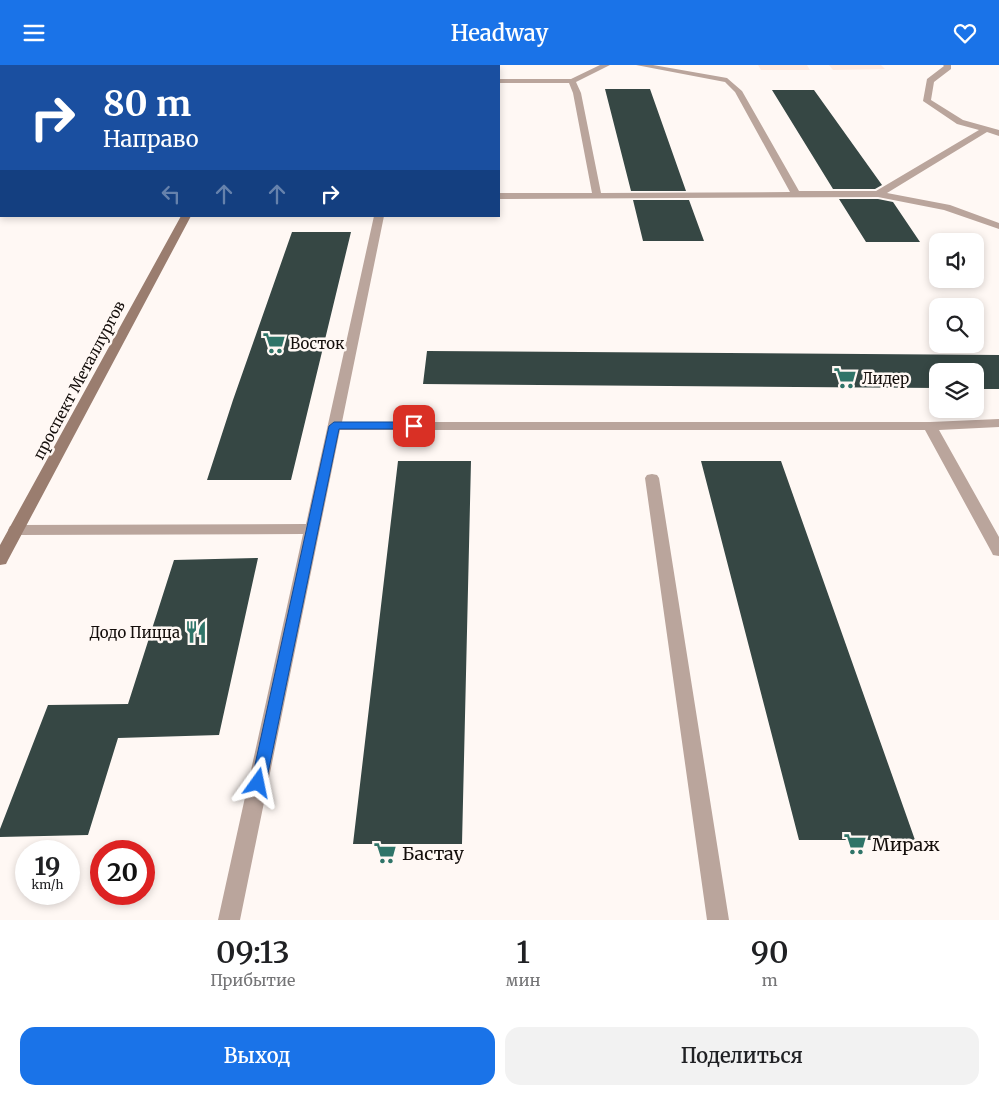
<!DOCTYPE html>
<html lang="ru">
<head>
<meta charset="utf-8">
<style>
  :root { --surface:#fff; --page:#f2f2f2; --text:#202124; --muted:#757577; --accent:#1a73e8 }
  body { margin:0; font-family:Merriweather,serif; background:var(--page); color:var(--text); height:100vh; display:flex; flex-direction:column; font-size:19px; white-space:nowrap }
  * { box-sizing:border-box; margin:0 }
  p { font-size:16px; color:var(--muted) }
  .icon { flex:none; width:28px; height:28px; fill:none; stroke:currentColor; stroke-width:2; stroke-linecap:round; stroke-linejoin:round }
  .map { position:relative; height:855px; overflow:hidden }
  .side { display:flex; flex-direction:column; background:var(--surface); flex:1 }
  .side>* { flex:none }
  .banner { position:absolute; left:0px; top:0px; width:500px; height:152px; box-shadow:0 2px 8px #0003; background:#1a4fa0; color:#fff; overflow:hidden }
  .fabs { position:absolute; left:929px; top:168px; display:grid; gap:10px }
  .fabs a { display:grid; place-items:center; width:55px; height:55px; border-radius:10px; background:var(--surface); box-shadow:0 2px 8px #0003; font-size:25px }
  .speed { position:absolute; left:15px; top:775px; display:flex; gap:10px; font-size:25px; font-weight:700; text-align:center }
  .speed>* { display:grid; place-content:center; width:65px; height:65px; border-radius:50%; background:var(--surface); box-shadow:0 2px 8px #0003; line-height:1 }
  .speed small { font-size:12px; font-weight:400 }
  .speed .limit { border:8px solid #d22; background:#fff; color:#111 }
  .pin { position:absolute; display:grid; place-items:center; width:42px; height:42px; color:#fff; margin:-21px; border-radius:10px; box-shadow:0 2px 8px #0006 }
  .me { position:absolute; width:55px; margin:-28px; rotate:12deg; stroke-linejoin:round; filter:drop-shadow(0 0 4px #0008) }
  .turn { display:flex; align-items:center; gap:18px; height:105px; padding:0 20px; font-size:22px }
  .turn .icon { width:65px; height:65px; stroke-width:2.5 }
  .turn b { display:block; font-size:35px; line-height:42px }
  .lanes { display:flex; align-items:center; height:48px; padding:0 20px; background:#0003; justify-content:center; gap:25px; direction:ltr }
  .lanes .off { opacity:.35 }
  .eta { display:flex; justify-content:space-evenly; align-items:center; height:85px; text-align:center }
  .eta b { font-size:30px; font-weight:600; line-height:35px }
  .button { display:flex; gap:10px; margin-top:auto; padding:10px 20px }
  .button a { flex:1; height:58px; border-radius:15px; background:var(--accent); color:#fff; font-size:20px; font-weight:600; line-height:58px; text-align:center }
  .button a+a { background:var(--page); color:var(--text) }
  header { display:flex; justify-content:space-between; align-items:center; height:65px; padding:0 20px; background:var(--accent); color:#fff; font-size:22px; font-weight:600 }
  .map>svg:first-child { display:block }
  .built { fill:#ffeadf }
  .building { fill:#364744 }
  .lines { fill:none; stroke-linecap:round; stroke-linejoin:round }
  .lane { fill:#baa59c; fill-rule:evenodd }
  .secondary { fill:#9a7d6f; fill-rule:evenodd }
  .route { fill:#1a73e8; stroke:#114b97 }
  .labels { text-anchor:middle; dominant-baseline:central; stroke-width:5; stroke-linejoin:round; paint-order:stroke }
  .poi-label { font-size:15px; fill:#140e0b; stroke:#fff8f4; text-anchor:start }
  .street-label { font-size:15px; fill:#140e0b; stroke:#fff8f4 }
  .near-poi-label { font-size:18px; fill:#140e0b; stroke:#fff8f4; text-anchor:start }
</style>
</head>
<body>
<header><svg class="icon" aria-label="menu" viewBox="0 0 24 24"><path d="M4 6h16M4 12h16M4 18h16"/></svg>Headway<svg class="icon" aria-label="heart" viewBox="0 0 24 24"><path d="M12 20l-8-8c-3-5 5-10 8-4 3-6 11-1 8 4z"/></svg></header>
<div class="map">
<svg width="999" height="855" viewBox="0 0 999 855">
  <rect width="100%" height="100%" fill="#fff8f4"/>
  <path class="built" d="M 758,0 L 807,0 L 810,5 L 761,5 Z
    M 829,0 L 881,0 L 885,4 L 833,5 Z"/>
  <path class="building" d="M 605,24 L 650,24 L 686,126 L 631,126 Z
    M 772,25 L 814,25 L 882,120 L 875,124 L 833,124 Z
    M 839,134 L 878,134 L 893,137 L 920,177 L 866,177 Z
    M 633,135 L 689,135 L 704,176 L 643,176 Z
    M 292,167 L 351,167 L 291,415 L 207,415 L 233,335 Z
    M 427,286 L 999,290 L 999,324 L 975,324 L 975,306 L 938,306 L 938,323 L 423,319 Z
    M 398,396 L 471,396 L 462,779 L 353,779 Z
    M 701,396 L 781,396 L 915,775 L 799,775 Z
    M 258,493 L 219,670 L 118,673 L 88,770 L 0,772 L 0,764 L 48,640 L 128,639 L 174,495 Z"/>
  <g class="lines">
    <path class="lane" d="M 407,0 L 415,0 L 415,1 L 407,1 Z
      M 600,0 L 610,0 L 576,17 L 581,28 L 601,128 L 790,127 L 735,27 L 725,17 L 636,0 L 653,0 L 727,13 L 742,26 L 799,126 L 876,126 L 979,65 L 957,59 L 923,36 L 927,14 L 944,1 L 943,0 L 951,0 L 951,4 L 934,17 L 931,35 L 963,55 L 999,65 L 999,71 L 987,67 L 887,128 L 950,140 L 999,158 L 999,164 L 944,145 L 878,132 L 499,134 L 499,128 L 592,128 L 573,28 L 569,18 L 499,18 L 499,14 L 571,14 Z
      M 374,151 L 384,151 L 342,357 L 930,357 L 999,354 L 999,362 L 939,365 L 999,472 L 999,491 L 993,490 L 991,486 L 925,365 L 340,365 L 240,855 L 218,855 L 303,469 L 16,470 L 10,469 L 8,465 L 10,461 L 16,460 L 306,459 Z
      M 652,409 L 657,410 L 659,413 L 729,855 L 707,855 L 645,413 L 647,410 Z"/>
    <path class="secondary" d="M 181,151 L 191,151 L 8,495 L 6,499 L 0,500 L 0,480 Z"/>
  </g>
  <path class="route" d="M 334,357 L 414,357 L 419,361 L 414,364 L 339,364 L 266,718 L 264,723 L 258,725 L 253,723 L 251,718 L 329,361 Z"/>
  <defs>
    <symbol id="supermarket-bare" viewBox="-9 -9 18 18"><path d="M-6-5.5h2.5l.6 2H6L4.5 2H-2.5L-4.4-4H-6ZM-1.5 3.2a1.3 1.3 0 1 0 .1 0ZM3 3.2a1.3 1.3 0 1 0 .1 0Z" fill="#2f7468" stroke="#fff8f4" stroke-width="2.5" paint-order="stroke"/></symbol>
    <symbol id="restaurant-bare" viewBox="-9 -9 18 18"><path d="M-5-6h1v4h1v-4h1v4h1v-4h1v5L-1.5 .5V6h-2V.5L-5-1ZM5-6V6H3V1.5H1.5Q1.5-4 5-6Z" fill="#2f7468" stroke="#fff8f4" stroke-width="2.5" paint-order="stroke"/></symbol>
  </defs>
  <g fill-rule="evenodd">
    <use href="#supermarket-bare" x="258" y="262" width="32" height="32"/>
    <use href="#supermarket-bare" x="829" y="297" width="32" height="32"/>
    <use href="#restaurant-bare" x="180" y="551" width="32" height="32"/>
    <use href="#supermarket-bare" x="839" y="763" width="32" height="32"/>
    <use href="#supermarket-bare" x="369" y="772" width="32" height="32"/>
  </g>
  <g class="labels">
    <g class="poi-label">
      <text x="290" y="278">Восток</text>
      <text x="862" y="313">Лидер</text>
      <text x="180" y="567" text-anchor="end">Додо Пицца</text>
    </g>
    <g class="street-label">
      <text transform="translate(79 315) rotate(-62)">проспект Металлургов</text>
    </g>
    <g class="near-poi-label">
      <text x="872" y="779">Мираж</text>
      <text x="402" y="788">Бастау</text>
    </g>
  </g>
</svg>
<div class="fabs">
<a><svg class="icon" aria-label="sound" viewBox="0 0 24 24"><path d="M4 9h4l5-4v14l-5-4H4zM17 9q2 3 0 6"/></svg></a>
<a><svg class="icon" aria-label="search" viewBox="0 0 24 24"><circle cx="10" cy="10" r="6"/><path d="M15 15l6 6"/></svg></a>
<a><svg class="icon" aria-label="layers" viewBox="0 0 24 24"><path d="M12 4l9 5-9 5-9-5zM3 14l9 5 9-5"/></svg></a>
</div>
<div class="speed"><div>19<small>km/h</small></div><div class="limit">20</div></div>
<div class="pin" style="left:414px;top:361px;background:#d93025"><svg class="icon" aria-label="arrive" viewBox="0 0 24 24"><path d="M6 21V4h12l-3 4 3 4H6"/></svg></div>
<svg class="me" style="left:258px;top:718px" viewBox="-20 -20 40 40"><path d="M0-17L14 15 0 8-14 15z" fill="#1a73e8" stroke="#fff" stroke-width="4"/></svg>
<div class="banner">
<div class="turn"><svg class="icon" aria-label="right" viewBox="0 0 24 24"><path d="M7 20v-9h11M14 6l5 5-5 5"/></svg><div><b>80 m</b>Направо</div></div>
<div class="lanes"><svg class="icon off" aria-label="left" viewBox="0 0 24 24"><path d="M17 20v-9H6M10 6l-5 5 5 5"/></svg><svg class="icon off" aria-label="ahead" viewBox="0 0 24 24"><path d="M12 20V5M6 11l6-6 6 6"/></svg><svg class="icon off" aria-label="ahead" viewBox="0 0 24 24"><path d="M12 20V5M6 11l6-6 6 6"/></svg><svg class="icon" aria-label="right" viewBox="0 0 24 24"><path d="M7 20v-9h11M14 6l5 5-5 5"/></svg></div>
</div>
</div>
<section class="side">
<div class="eta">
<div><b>09:13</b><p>Прибытие</p></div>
<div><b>1</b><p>мин</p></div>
<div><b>90</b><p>m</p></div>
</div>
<div class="button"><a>Выход</a><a>Поделиться</a></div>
</section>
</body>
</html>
